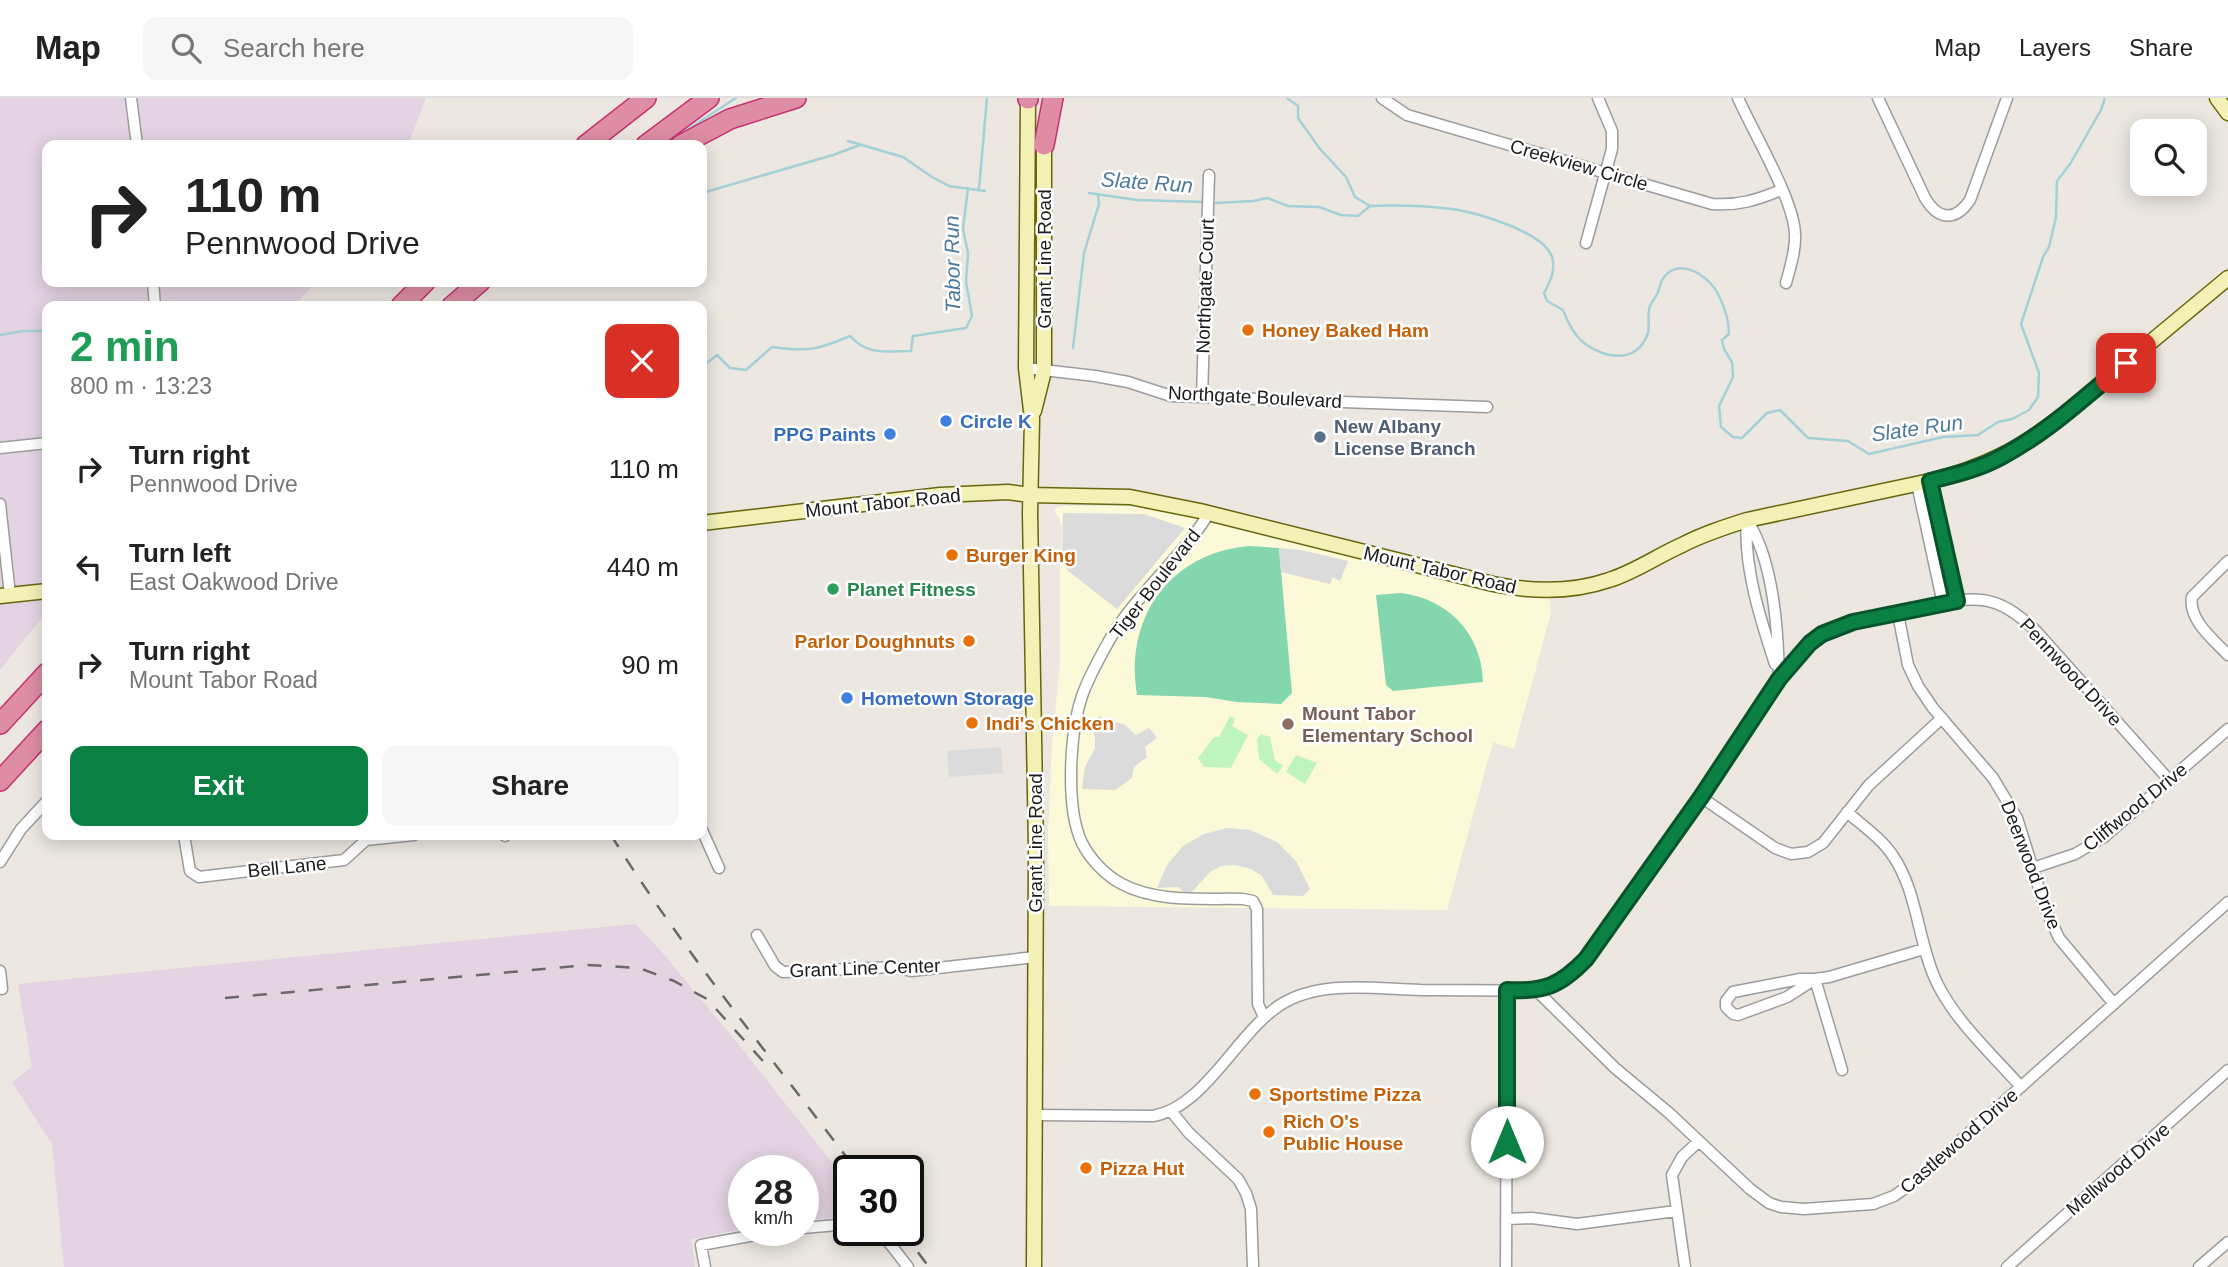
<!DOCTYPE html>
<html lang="en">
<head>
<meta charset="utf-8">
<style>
  :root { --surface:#fff; --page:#f6f6f6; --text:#222; --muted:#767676; --line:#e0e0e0; --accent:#0b8043 }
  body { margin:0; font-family:Helvetica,sans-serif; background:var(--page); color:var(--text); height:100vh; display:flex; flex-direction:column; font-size:26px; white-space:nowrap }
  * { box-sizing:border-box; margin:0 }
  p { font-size:23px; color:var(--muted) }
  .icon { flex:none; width:38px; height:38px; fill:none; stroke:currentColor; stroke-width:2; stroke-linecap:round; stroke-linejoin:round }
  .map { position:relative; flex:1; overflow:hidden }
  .drawer { position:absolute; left:42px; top:203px; width:665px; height:539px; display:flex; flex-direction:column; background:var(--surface); border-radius:14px; box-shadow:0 4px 18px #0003 }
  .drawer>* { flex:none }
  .top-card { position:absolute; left:42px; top:42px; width:665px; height:147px; border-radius:14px; box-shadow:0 4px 18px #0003; background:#fff; color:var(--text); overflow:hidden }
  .tools { position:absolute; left:2130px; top:21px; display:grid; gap:14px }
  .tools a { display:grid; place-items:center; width:77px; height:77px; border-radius:14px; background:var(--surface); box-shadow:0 4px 18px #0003; font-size:35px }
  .speed { position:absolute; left:728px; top:1057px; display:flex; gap:14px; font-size:35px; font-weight:700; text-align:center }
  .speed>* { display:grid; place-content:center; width:91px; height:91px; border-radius:50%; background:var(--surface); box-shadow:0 4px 18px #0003; line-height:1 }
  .speed small { font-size:18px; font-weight:400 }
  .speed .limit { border:4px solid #111; border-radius:10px; background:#fff; color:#111 }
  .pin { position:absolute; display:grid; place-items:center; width:60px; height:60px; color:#fff; margin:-30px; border-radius:14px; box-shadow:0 4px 10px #0006 }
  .me { position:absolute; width:77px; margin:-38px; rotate:0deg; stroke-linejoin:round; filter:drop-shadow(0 0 5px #0008) }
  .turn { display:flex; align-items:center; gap:24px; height:147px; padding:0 28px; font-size:32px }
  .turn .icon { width:91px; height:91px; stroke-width:2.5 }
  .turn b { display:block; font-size:49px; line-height:60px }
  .round { display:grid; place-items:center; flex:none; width:74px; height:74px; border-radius:14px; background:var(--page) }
  .headline { display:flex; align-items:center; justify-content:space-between; height:119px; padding:0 28px }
  h1 { font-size:42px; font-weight:700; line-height:52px; color:#1e9e55 }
  .action { display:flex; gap:14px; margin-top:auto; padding:14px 28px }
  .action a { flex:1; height:80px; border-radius:14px; background:var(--accent); color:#fff; font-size:28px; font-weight:700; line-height:80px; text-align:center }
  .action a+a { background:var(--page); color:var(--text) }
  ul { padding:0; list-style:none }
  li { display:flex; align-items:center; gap:21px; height:98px; padding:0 28px }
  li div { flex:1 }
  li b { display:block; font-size:26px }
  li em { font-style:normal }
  header { display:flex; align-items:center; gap:42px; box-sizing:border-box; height:98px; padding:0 35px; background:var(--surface); border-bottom:2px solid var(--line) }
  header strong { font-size:33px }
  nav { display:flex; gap:38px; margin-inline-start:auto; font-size:24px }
  .search { width:490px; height:63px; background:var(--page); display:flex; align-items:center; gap:18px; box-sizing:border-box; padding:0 24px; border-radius:14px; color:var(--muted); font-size:26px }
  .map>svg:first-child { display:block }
  .industrial { fill:#e4d3e3 }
  .education { fill:#fcf9d9 }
  .park { fill:#c0f4bf }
  .pitch { fill:#84d6ae }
  .parking { fill:#dbdbdb }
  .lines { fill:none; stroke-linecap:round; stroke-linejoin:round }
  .stream { stroke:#a4d0d7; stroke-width:2.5 }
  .street-casing { stroke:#9c9c9c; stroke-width:13 }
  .secondary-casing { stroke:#66670c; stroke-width:17 }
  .highway-casing { stroke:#c73072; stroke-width:22 }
  .street { stroke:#fff; stroke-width:10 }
  .secondary { stroke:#f4f1b7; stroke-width:14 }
  .highway { stroke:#de8da4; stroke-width:19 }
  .rail { stroke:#696969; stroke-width:2.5; stroke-dasharray:14 14; stroke-linecap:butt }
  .route-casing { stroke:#07532c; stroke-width:18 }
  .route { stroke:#0b8043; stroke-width:12 }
  .food-dot { fill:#e8710a; stroke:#fff; stroke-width:2.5 }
  .shop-dot { fill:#3f7fe0; stroke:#fff; stroke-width:2.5 }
  .service-dot { fill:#5c6f8a; stroke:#fff; stroke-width:2.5 }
  .leisure-dot { fill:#2e9e5b; stroke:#fff; stroke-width:2.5 }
  .education-dot { fill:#8d6e63; stroke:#fff; stroke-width:2.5 }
  .labels { text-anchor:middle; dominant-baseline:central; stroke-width:5; stroke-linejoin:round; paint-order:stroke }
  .street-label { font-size:19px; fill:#1b1b1b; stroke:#fff }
  .food-label { font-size:19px; font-weight:bold; fill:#c56008; stroke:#fff; text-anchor:start }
  .shop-label { font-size:19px; font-weight:bold; fill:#366cbe; stroke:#fff; text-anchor:start }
  .service-label { font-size:19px; font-weight:bold; fill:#4e5e75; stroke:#fff; text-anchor:start }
  .leisure-label { font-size:19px; font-weight:bold; fill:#27864d; stroke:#fff; text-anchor:start }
  .education-label { font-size:19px; font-weight:bold; fill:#785e54; stroke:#fff; text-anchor:start }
  .water-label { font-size:21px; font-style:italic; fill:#4c7b9b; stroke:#fff }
</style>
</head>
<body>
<header>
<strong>Map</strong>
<div class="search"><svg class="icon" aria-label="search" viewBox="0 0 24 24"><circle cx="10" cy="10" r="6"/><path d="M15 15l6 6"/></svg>Search here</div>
<nav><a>Map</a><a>Layers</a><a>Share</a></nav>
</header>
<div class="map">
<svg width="2228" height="1169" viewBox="0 0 2228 1169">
  <rect width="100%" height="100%" fill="#ece7e1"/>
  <path class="industrial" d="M 0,0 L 426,0 L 408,47 L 47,47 L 47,184 L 316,184 L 294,208 L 47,208 L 47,513 L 0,572 Z
    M 635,826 L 661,853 L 747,957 L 849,1086 L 849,1119 L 803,1122 L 803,1073 L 744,1073 L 744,1131 L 691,1141 L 695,1169 L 64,1169 L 52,1046 L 12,984 L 32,969 L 18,886 Z"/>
  <path class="education" d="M 1062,408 L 1126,408 L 1180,414 L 1549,497 L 1551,515 L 1514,651 L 1493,644 L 1447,812 L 1049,808 L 1048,733 L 1052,648 L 1060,564 L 1060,468 L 1062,430 L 1059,420 L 1053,411 Z"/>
  <path class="park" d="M 1230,618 L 1235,621 L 1232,628 L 1248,637 L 1231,670 L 1204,669 L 1198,660 L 1214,639 L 1219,639 Z
    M 1261,636 L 1270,639 L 1275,662 L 1283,668 L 1277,676 L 1259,661 L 1257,641 Z
    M 1296,657 L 1317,665 L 1305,686 L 1286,674 Z"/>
  <path class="pitch" d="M 1250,448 L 1279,450 L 1292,595 L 1281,606 L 1237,604 L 1205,599 L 1137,597 C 1124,519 1171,454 1250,448 Z
    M 1400,495 C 1447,500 1482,535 1483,584 L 1393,593 L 1386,587 L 1376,497 Z"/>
  <path class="parking" d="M 1063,415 L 1144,416 L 1185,430 L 1117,511 L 1067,472 L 1062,457 Z
    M 1279,450 L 1301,452 L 1348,463 L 1340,483 L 1333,479 L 1330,486 L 1281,474 Z
    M 1098,618 L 1125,627 L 1136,637 L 1149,630 L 1157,640 L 1145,649 L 1147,659 L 1134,669 L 1132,680 L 1115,692 L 1082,691 L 1085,669 L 1095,650 L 1095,639 L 1091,629 Z
    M 1001,649 L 1003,675 L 949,679 L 947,653 Z
    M 1227,730 L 1250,732 L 1277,744 L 1296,763 L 1310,791 L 1303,798 L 1273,797 L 1262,778 L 1251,771 L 1235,767 L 1221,768 L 1210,774 L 1191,795 L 1185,795 L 1178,789 L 1157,790 L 1167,767 L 1183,748 L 1204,736 Z"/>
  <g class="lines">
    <path class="stream" d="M 1287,0 L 1298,8 L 1298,20 L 1320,51 L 1346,79 L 1355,99 L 1370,108
      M 679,37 L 736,0
      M 848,43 L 903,59 L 932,79 L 949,88 L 985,93
      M 979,91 L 987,0
      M 702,95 L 833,57 L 860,47
      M 1089,95 L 1137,102 L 1203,104
      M 1216,105 L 1253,103 L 1267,100 L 1288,108 L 1319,109 L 1341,117 L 1358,118 L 1370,108 C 1397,107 1426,108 1452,111 C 1476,114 1544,134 1552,159 C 1556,172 1550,184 1544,195 L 1547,203 L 1563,212 C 1571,232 1579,246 1600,254 C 1621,262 1640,258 1648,235 C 1650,227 1647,216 1650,208 C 1652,203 1656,199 1658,194 C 1660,189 1661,182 1664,179 C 1678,162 1699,173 1711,186 C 1721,197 1729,220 1729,236 L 1722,242 L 1724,251 L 1732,264 L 1733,279 L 1719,308 L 1721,329 L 1733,339 L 1742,340 L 1767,315 L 1780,312 L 1808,340 L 1848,343 L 1869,356 L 1943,339 L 1978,337 L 1998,324 L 2012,321 L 2029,312 L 2038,299 L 2039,275 L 2021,226 L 2043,159 L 2049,149 L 2056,119 L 2057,83 L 2070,66 L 2101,12 L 2105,0
      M 0,237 L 23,233 L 47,233
      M 1073,250 L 1084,155 L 1099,106 L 1098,97
      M 702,272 L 703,268 L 717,257 L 730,270 L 746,272 L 772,249 C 807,254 818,252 850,238 C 868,258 886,253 911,253 L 913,238 L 966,230 L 972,218 L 966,184 L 968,155 L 963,131 L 968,90"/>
    <defs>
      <path id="street" d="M 131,0 L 137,47
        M 1382,0 L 1407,17 L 1712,106 C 1738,108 1757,102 1781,92
        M 1738,0 C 1753,34 1794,102 1795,136 C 1796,152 1790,170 1786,185
        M 1878,0 L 1925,100 C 1938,122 1955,124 1970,102 L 2007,0
        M 1586,145 L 1612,51 L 1612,33 L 1598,0
        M 153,184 L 155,208
        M 1026,270 L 1095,278 L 1128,284 L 1171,298 L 1487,309
        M 1202,299 L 1209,77
        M 0,350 L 47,345
        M 1930,383 L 1957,503
        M 1917,386 L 1943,506
        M 0,406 L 10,497
        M 1209,415 C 1181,461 1138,494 1110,541 C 1100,559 1089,578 1082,598 C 1070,634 1065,709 1082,745 C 1090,761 1106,778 1122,786 C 1158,805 1203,800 1243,801 L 1253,803 L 1257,811 L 1258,906 L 1264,919
        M 1747,422 C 1774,463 1778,533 1779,581
        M 1747,422 C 1743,468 1761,523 1775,566
        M 2228,463 L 2192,499 C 2188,522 2214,542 2228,557
        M 1898,516 L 1908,567 L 1918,588 L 1933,610 L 1993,680 L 2017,720 L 2045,810 L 2059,840 L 2114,906
        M 1701,699 L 1775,750 L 1791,756 L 1808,754 L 1823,745 L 1869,687 L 1942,620
        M 1847,714 C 1863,728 1882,741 1893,758 C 1918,794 1918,846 1937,885 C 1956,924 1993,957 2021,989
        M 702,732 L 719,770
        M 184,737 L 190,773 L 199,779 L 344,762 L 366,742 L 414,737
        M 504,737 L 505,738
        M 0,764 L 21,731 L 47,703
        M 2033,770 L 2075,756 L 2104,739 L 2228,631
        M 757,837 L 775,868 L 783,874 L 894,869 L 911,873 L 1035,859
        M 0,873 L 2,891
        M 1800,881 L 1815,881 L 1787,899 L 1738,917 L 1733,916 L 1726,909 L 1726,903 L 1733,894 Z
        M 1536,892 L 1615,970 L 1668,1014 L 1750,1091 L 1769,1105 L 1781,1109 L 1804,1111 L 1873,1106 L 1894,1098 L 1914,1084 L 2228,804
        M 1842,972 L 1815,881 L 1829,879 L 1924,851
        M 1171,1013 L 1189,1035 L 1238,1081 L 1246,1095 L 1251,1111 L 1253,1169
        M 1035,1017 L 1153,1018 C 1205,1009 1236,936 1280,907 C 1320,881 1376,891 1421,892 C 1457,892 1492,892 1528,893 C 1556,891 1575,874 1592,853 C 1629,801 1667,749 1703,697 C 1730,655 1783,559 1823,536 C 1852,519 1889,518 1921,510 C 1974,498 1995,493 2037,534 L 2170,683
        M 1506,1121 L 1532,1120 L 1577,1126 L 1676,1113
        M 803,1130 L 849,1126
        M 876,1132 L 884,1138 L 908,1169
        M 705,1169 L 701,1147 L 783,1132
        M 1506,1169 L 1507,892
        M 1685,1169 L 1672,1077 L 1682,1059 L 1698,1044
        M 2007,1169 L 2228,972
        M 2199,1169 L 2228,1144"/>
      <path id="secondary" d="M 1028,0 L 1026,270 L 1032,321 L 1030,415 L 1036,751 L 1034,1169
        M 2217,0 L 2228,15
        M 1034,313 L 1044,273 L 1044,37
        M 702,425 L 940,397 L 1008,394 L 1030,397 L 1130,399 L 1200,413 L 1493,486 C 1532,494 1571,495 1609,482 C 1635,474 1657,458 1682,447 C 1703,436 1725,429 1747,422 L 1930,383 C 1983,370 2020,351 2063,317 L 2228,180
        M 0,498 L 47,493"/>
      <path id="highway" d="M 1028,0 L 1028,1
        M 586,47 L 646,0
        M 646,47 L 709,0
        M 681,47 L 730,21 L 796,0
        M 1044,47 L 1053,0
        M 401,208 L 425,184
        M 452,208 L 480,184
        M 0,626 L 47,575
        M 0,683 L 47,632"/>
    </defs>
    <use href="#street" class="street-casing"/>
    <use href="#secondary" class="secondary-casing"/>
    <use href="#highway" class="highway-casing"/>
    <use href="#street" class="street"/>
    <use href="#secondary" class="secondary"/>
    <use href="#highway" class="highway"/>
    <path class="rail" d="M 611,737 C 683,853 775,964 857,1073
      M 225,900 L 588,867 L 639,870 L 674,883 L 707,901 L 771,972
      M 901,1132 L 929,1169"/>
  </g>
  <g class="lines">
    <defs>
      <path id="route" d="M 1507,1044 L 1507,892 C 1544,894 1560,888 1586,861 L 1701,699 L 1779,581 L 1810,545 L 1822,536 L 1853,524 L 1957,503 L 1930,383 C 1954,377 1979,371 2001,359 C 2047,335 2086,298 2126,265"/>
    </defs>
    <use href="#route" class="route-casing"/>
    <use href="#route" class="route"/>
  </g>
  <g class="food-dot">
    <circle cx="1248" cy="232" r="7"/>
    <circle cx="952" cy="457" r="7"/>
    <circle cx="969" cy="543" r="7"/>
    <circle cx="972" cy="625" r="7"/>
    <circle cx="1255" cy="996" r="7"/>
    <circle cx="1269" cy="1034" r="7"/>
    <circle cx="1086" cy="1070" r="7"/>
  </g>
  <g class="shop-dot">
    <circle cx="946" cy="323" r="7"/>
    <circle cx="890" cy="336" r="7"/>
    <circle cx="847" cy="600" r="7"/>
  </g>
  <circle class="service-dot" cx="1320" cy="339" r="7"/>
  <circle class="leisure-dot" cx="833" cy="491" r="7"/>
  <circle class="education-dot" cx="1288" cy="626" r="7"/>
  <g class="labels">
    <g class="street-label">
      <text transform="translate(1579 67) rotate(16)">Creekview Circle</text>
      <text transform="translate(1044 161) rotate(-90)">Grant Line Road</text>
      <text transform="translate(1205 188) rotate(-88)">Northgate Court</text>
      <text transform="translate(1255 299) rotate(3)">Northgate Boulevard</text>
      <text transform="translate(883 405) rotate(-6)">Mount Tabor Road</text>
      <text transform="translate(1440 472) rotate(13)">Mount Tabor Road</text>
      <text transform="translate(1155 486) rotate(-52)">Tiger Boulevard</text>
      <text transform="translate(2071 574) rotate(47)">Pennwood Drive</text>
      <text transform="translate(2135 709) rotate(-39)">Cliffwood Drive</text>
      <text transform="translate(1035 745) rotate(-90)">Grant Line Road</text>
      <text transform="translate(2031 767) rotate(69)">Deerwood Drive</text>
      <text transform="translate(287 769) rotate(-6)">Bell Lane</text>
      <text transform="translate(865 870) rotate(-2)">Grant Line Center</text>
      <text transform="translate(1959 1043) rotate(-41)">Castlewood Drive</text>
      <text transform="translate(2118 1071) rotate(-41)">Mellwood Drive</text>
    </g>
    <g class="food-label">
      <text x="1262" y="232">Honey Baked Ham</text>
      <text x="966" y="457">Burger King</text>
      <text x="955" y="543" text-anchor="end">Parlor Doughnuts</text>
      <text x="986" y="625">Indi's Chicken</text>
      <text x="1269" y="996">Sportstime Pizza</text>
      <text x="1283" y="1023">Rich O's<tspan x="1283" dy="22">Public House</tspan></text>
      <text x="1100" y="1070">Pizza Hut</text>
    </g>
    <g class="shop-label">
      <text x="960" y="323">Circle K</text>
      <text x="876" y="336" text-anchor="end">PPG Paints</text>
      <text x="861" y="600">Hometown Storage</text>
    </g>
    <g class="service-label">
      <text x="1334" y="328">New Albany<tspan x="1334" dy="22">License Branch</tspan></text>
    </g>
    <g class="leisure-label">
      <text x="847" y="491">Planet Fitness</text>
    </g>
    <g class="education-label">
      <text x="1302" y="615">Mount Tabor<tspan x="1302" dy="22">Elementary School</tspan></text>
    </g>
    <g class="water-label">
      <text transform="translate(1147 84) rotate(4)">Slate Run</text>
      <text transform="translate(952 166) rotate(-91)">Tabor Run</text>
      <text transform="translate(1917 330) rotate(-8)">Slate Run</text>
    </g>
  </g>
</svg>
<div class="tools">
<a><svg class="icon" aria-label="search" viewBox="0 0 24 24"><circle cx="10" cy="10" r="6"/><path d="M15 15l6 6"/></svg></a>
</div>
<div class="speed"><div>28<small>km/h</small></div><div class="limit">30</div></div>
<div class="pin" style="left:2126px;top:265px;background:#d93025"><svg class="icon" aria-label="arrive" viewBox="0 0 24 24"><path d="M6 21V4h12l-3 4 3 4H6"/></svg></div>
<svg class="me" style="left:1507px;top:1044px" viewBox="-20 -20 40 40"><circle r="19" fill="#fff"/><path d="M0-13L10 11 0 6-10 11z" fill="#0b8043"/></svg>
<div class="top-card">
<div class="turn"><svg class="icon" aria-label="right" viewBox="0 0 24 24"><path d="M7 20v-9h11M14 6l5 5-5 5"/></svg><div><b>110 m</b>Pennwood Drive</div></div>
</div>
<section class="drawer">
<div class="headline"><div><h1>2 min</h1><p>800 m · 13:23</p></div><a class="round" style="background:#d93025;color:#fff"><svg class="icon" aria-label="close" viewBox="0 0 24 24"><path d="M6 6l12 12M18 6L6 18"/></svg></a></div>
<ul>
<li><svg class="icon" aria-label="right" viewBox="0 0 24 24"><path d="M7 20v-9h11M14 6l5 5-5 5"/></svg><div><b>Turn right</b><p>Pennwood Drive</p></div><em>110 m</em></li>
<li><svg class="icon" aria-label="left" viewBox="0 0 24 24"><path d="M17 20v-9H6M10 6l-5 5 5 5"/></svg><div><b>Turn left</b><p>East Oakwood Drive</p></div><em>440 m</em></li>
<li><svg class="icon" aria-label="right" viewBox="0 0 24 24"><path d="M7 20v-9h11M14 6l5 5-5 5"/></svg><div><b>Turn right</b><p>Mount Tabor Road</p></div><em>90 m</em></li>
</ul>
<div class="action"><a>Exit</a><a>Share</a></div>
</section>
</div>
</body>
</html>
